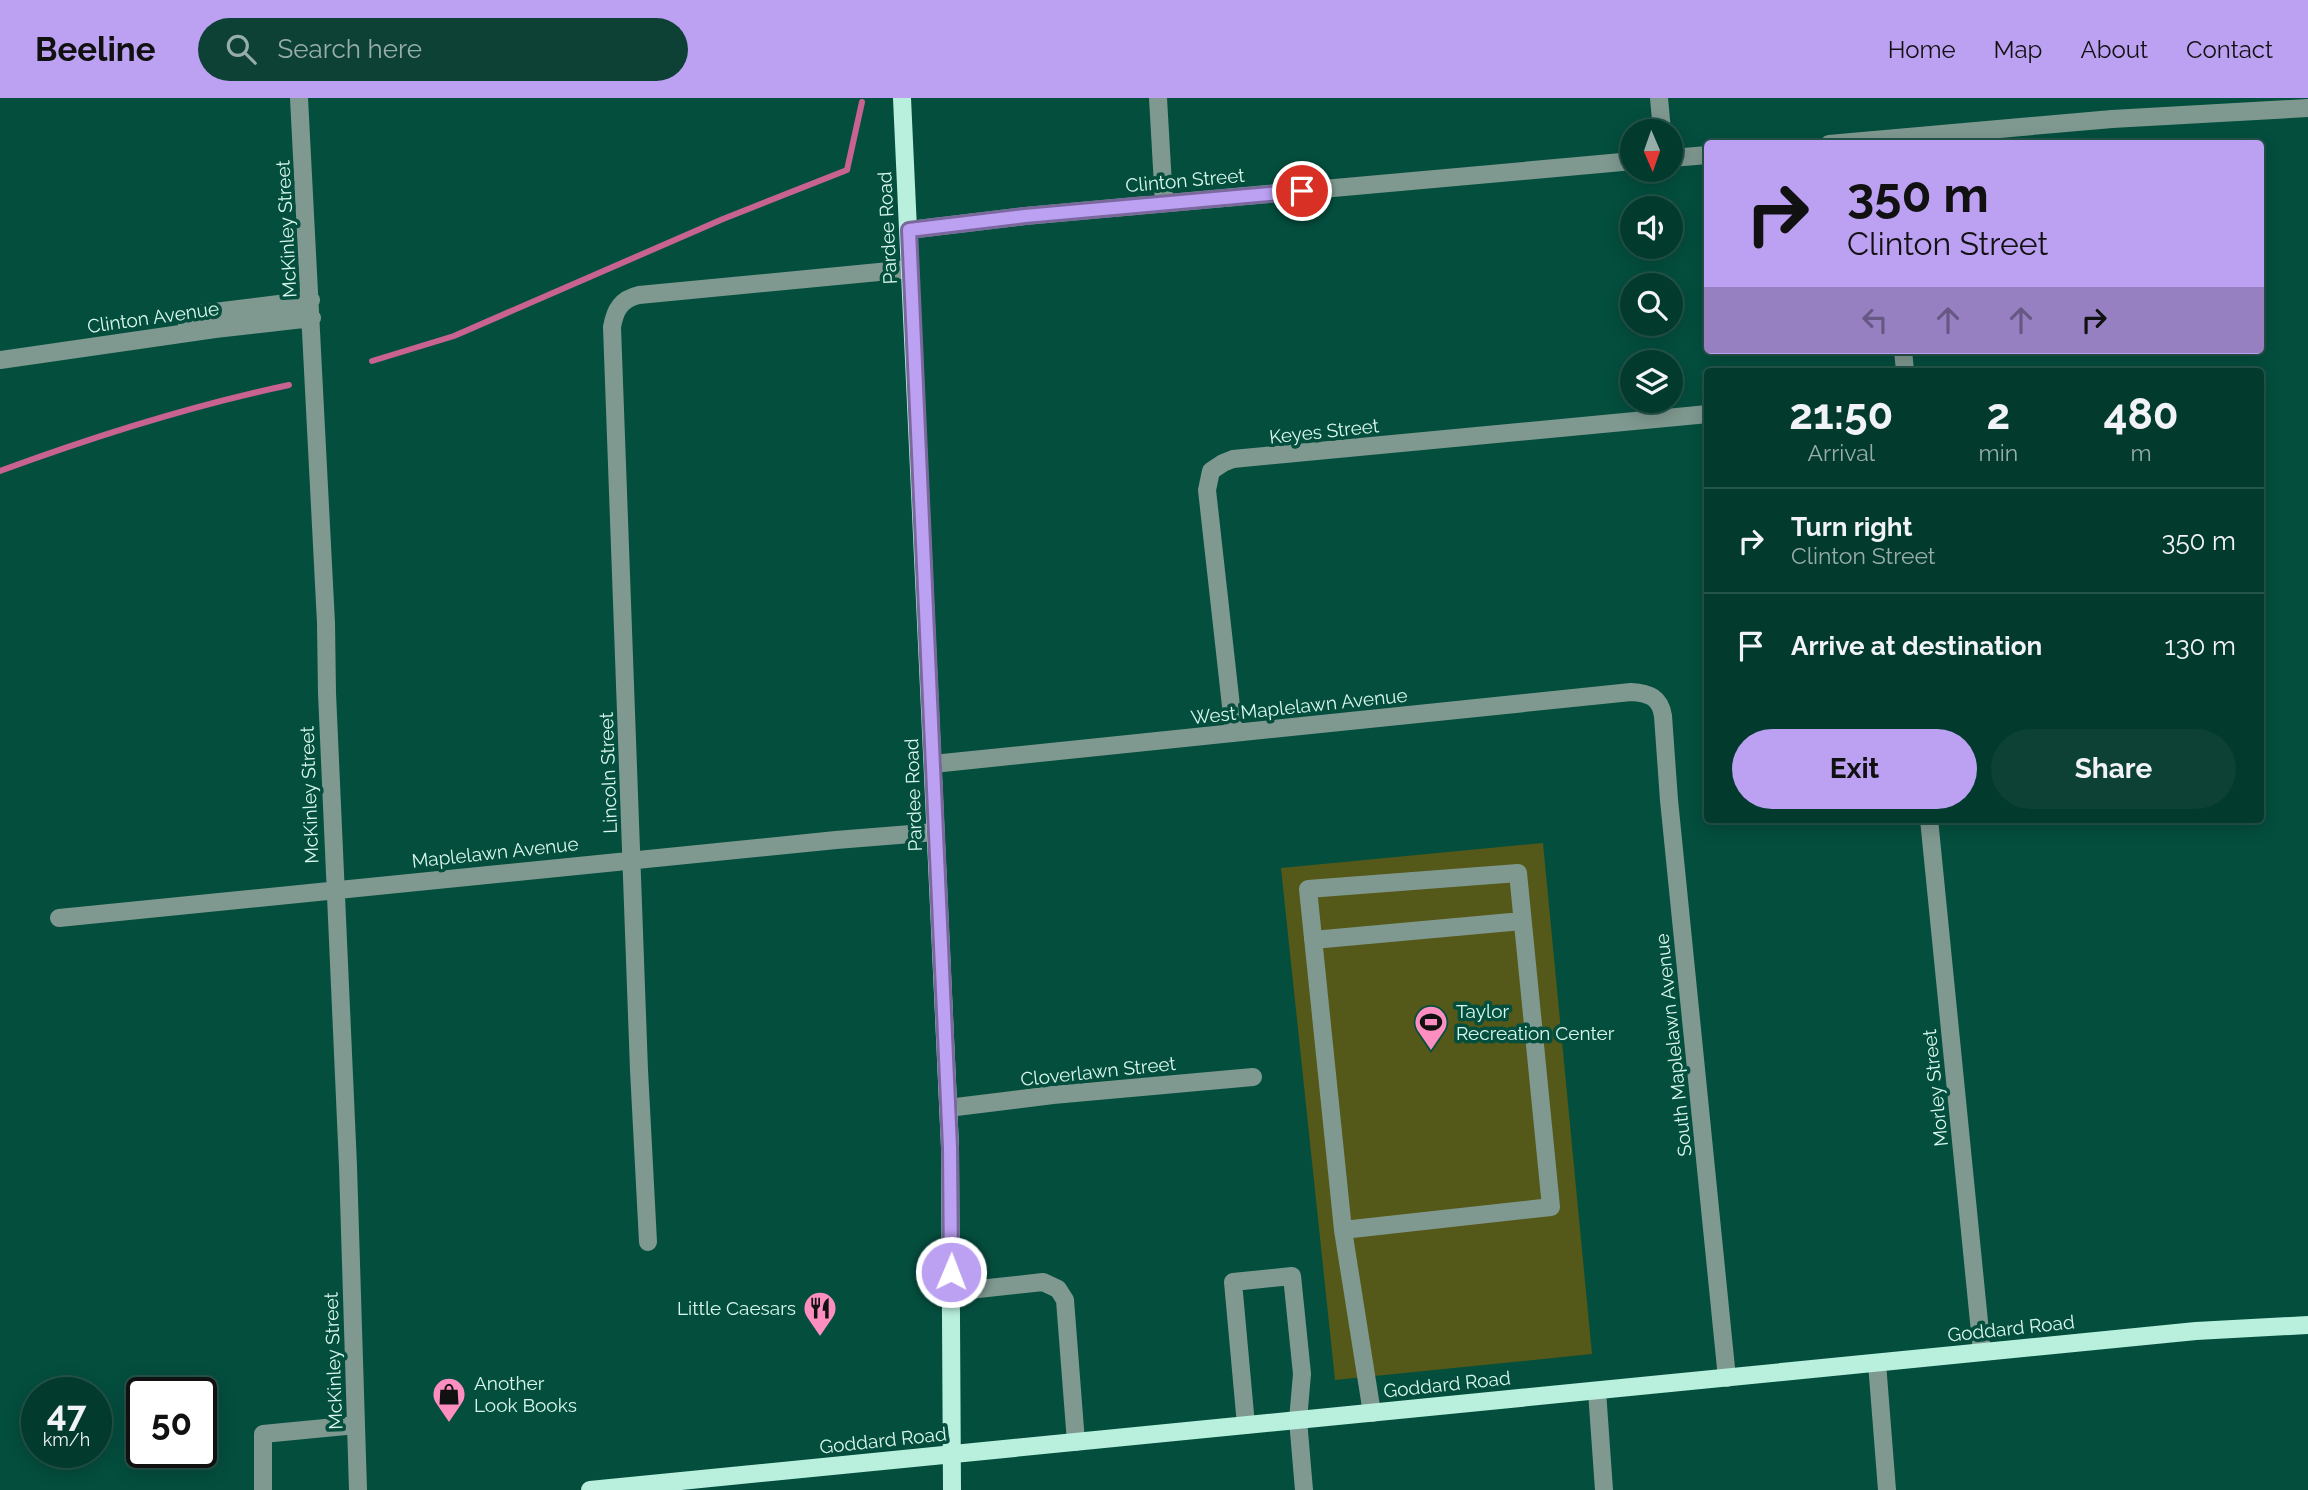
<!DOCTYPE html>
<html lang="en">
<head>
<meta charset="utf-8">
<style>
  :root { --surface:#033a2e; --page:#0d4136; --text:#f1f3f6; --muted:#97adaa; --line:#24544a; --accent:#bca0f2 }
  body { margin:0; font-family:Raleway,sans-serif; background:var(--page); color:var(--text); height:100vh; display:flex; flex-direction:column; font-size:26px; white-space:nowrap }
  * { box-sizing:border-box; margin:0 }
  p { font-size:23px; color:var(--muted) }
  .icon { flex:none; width:38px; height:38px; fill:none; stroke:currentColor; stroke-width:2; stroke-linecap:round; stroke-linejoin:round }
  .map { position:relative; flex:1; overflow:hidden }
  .drawer { position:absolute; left:1704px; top:270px; width:560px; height:455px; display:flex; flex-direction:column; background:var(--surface); border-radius:7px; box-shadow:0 4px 18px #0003,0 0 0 2px var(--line) }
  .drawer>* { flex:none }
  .banner { position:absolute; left:1704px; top:42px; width:560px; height:214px; border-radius:7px; box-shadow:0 4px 18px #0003,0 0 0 2px var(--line); background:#bca0f2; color:#111; overflow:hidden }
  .needle { width:46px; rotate:178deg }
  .controls { position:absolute; left:1620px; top:21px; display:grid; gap:14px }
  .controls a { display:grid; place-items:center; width:63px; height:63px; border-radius:50%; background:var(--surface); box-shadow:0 4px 18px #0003,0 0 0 2px var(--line); font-size:35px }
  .speed { position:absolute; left:21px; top:1279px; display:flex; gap:14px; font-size:35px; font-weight:700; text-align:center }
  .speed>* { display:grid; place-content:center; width:91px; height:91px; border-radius:50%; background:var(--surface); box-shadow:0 4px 18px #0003,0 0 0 2px var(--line); line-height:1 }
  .speed small { font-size:18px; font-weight:400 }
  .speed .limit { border:4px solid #111; border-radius:10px; background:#fff; color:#111 }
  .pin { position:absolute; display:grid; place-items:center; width:60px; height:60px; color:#fff; margin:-30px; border:4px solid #fff; border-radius:50%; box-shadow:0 2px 7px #0007 }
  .me { position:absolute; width:77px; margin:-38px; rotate:1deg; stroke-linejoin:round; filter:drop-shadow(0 0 5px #0008) }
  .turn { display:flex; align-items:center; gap:24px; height:147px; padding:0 28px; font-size:32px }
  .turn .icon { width:91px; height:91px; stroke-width:2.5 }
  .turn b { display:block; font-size:49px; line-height:60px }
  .lanes { display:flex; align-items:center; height:66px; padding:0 28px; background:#0003; justify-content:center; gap:35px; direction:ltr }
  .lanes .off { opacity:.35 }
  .eta { display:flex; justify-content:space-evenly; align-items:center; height:119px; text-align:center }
  .eta b { font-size:42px; font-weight:700; line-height:49px }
  .primary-button { display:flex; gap:14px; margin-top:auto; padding:14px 28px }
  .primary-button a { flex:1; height:80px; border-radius:42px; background:var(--accent); color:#111; font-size:28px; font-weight:700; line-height:80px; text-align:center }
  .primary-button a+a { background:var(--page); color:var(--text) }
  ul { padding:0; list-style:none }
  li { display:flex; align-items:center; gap:21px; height:105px; padding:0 28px; border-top:2px solid var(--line) }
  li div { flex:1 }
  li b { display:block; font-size:26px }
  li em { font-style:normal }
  header { display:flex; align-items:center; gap:42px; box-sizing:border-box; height:98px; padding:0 35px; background:var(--accent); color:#111 }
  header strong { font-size:33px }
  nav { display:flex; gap:38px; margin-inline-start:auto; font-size:24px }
  .search { width:490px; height:63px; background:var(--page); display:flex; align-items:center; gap:18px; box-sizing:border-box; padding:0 24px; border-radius:38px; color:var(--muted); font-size:26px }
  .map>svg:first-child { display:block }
  .green { fill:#545818 }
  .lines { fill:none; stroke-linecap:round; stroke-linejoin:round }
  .stream { stroke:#c76291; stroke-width:6 }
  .minor { stroke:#7f9990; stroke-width:18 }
  .major { stroke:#b9efdd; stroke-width:18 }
  .route-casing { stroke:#7a689d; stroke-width:18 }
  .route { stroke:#bca0f2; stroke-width:12 }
  .labels { text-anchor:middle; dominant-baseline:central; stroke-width:7; stroke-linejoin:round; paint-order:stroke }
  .street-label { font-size:19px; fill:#d9f8ed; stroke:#044e3e }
  .poi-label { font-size:19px; fill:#d9f8ed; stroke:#044e3e; text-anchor:start }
</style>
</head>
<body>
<header>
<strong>Beeline</strong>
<div class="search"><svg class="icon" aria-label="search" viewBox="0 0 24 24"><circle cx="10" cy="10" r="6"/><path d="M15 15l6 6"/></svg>Search here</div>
<nav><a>Home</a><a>Map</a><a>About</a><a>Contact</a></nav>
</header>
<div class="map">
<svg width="2308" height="1392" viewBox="0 0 2308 1392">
  <rect width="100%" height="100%" fill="#044e3e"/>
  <path class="green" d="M 1543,745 L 1592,1256 L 1335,1282 L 1281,770 Z"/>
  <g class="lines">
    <path class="stream" d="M 372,263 L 454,238 L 723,121 L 847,72 L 862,4
      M 0,373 C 95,338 190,308 289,287"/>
    <path class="minor" d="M 299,0 L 326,525 L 327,595 L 348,1068 L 358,1392
      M 1158,0 L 1164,105
      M 1659,0 L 1662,33
      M 1829,46 L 2112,21 L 2308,10
      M 1671,60 L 1708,57
      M 909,132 L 1025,118 L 1633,63
      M 187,235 L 187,221 L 190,217 L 311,202
      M 1903,252 L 1905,273
      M 0,262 L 215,231 L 312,220
      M 1234,635 L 1207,392 L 1211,373 L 1223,365 L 1233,361 L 1708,316
      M 933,666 L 1631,594 C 1649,595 1660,599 1663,618 L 1669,702 L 1727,1280
      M 1929,721 L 1982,1254
      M 59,820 L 836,742 L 936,734
      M 1313,842 L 1522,823
      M 948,1010 L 1053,997 L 1253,979
      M 1343,1132 L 1551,1109 L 1518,775 L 1308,791 L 1343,1132 L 1372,1315
      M 648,1144 L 639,972 L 612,229 C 615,212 621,201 639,197 L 910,171
      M 951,1194 L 1043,1184 L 1058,1191 L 1065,1202 L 1076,1344
      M 1877,1265 L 1887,1392
      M 1597,1293 L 1604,1392
      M 1246,1327 L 1233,1184 L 1292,1178 L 1302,1276 L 1298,1322 L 1304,1392
      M 263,1392 L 263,1336 L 356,1327"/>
    <path class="major" d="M 902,0 L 950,1049 L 952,1392
      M 590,1392 L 2196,1233 L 2308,1227"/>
  </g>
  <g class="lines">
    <defs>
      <path id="route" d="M 951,1174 L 950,1049 L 909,132 L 1025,118 L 1302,93"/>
    </defs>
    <use href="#route" class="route-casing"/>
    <use href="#route" class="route"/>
  </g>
  <defs>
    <symbol id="stadium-pin" viewBox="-11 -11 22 30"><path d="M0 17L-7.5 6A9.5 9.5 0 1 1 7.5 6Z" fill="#fd8ec0" stroke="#044e3e"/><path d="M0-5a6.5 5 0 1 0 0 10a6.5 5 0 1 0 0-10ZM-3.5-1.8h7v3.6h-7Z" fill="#111"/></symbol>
    <symbol id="restaurant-pin" viewBox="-11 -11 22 30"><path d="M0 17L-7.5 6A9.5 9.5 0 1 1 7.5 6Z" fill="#fd8ec0" stroke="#044e3e"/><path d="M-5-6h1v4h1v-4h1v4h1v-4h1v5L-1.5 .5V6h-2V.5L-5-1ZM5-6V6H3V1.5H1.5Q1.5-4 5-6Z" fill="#111"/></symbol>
    <symbol id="shop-pin" viewBox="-11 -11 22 30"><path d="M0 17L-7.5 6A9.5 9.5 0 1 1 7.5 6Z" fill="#fd8ec0" stroke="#044e3e"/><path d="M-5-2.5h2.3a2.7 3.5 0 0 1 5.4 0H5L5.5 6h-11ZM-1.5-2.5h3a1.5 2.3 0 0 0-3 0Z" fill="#111"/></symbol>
  </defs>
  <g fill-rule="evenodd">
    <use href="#stadium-pin" x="1412" y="905" width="38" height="52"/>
    <use href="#restaurant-pin" x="801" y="1191" width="38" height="52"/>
    <use href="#shop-pin" x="430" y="1277" width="38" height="52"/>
  </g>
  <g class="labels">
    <g class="street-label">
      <text transform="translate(1185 82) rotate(-5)">Clinton Street</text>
      <text transform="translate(887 130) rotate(-93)">Pardee Road</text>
      <text transform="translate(286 131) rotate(-93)">McKinley Street</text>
      <text transform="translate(153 219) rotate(-8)">Clinton Avenue</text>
      <text transform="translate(1324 333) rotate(-6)">Keyes Street</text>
      <text transform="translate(1299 608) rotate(-6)">West Maplelawn Avenue</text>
      <text transform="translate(608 675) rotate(-92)">Lincoln Street</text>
      <text transform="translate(309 697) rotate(-92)">McKinley Street</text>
      <text transform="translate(913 697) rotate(-92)">Pardee Road</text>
      <text transform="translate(495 754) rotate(-6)">Maplelawn Avenue</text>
      <text transform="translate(1673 947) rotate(-96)">South Maplelawn Avenue</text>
      <text transform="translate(1098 973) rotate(-6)">Cloverlawn Street</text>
      <text transform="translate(1935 990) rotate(-96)">Morley Street</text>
      <text transform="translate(2011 1230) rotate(-6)">Goddard Road</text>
      <text transform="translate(333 1263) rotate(-92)">McKinley Street</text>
      <text transform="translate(1447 1286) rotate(-6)">Goddard Road</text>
      <text transform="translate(883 1342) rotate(-6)">Goddard Road</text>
    </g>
    <g class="poi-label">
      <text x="1456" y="913">Taylor<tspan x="1456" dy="22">Recreation Center</tspan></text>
      <text x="796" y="1210" text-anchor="end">Little Caesars</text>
      <text x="474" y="1285">Another<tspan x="474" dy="22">Look Books</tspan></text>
    </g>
  </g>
</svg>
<div class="controls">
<a><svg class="needle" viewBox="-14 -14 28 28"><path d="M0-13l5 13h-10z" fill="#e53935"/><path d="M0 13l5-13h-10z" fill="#97adaa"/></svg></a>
<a><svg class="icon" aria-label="sound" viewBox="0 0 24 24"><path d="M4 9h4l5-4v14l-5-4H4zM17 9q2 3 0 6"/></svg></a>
<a><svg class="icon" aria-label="search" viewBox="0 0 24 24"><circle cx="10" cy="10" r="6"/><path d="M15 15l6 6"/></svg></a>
<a><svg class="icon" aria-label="layers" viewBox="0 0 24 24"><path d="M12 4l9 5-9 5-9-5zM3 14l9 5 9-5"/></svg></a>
</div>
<div class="speed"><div>47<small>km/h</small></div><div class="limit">50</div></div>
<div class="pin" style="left:1302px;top:93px;background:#d93025"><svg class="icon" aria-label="arrive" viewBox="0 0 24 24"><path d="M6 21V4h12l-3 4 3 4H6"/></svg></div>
<svg class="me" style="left:951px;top:1174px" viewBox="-20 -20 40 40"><circle r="17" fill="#bca0f2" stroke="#fff" stroke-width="3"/><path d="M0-11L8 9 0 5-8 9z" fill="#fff"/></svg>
<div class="banner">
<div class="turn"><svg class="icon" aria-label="right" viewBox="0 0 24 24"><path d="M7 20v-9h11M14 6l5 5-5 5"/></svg><div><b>350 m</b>Clinton Street</div></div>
<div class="lanes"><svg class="icon off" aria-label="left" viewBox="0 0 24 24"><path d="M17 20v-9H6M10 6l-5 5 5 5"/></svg><svg class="icon off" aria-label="ahead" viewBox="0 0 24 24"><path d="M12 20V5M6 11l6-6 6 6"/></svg><svg class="icon off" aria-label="ahead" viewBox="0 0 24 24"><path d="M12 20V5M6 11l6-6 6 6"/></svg><svg class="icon" aria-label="right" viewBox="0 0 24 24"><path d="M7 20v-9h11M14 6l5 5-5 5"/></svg></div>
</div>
<section class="drawer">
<div class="eta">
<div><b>21:50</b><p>Arrival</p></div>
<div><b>2</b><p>min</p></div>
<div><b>480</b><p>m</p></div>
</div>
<ul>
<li><svg class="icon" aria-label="right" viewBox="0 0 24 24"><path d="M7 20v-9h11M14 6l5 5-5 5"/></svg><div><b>Turn right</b><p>Clinton Street</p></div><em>350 m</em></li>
<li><svg class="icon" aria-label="arrive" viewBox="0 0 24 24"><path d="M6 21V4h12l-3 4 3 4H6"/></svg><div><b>Arrive at destination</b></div><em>130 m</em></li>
</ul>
<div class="primary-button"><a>Exit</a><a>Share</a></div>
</section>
</div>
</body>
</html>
